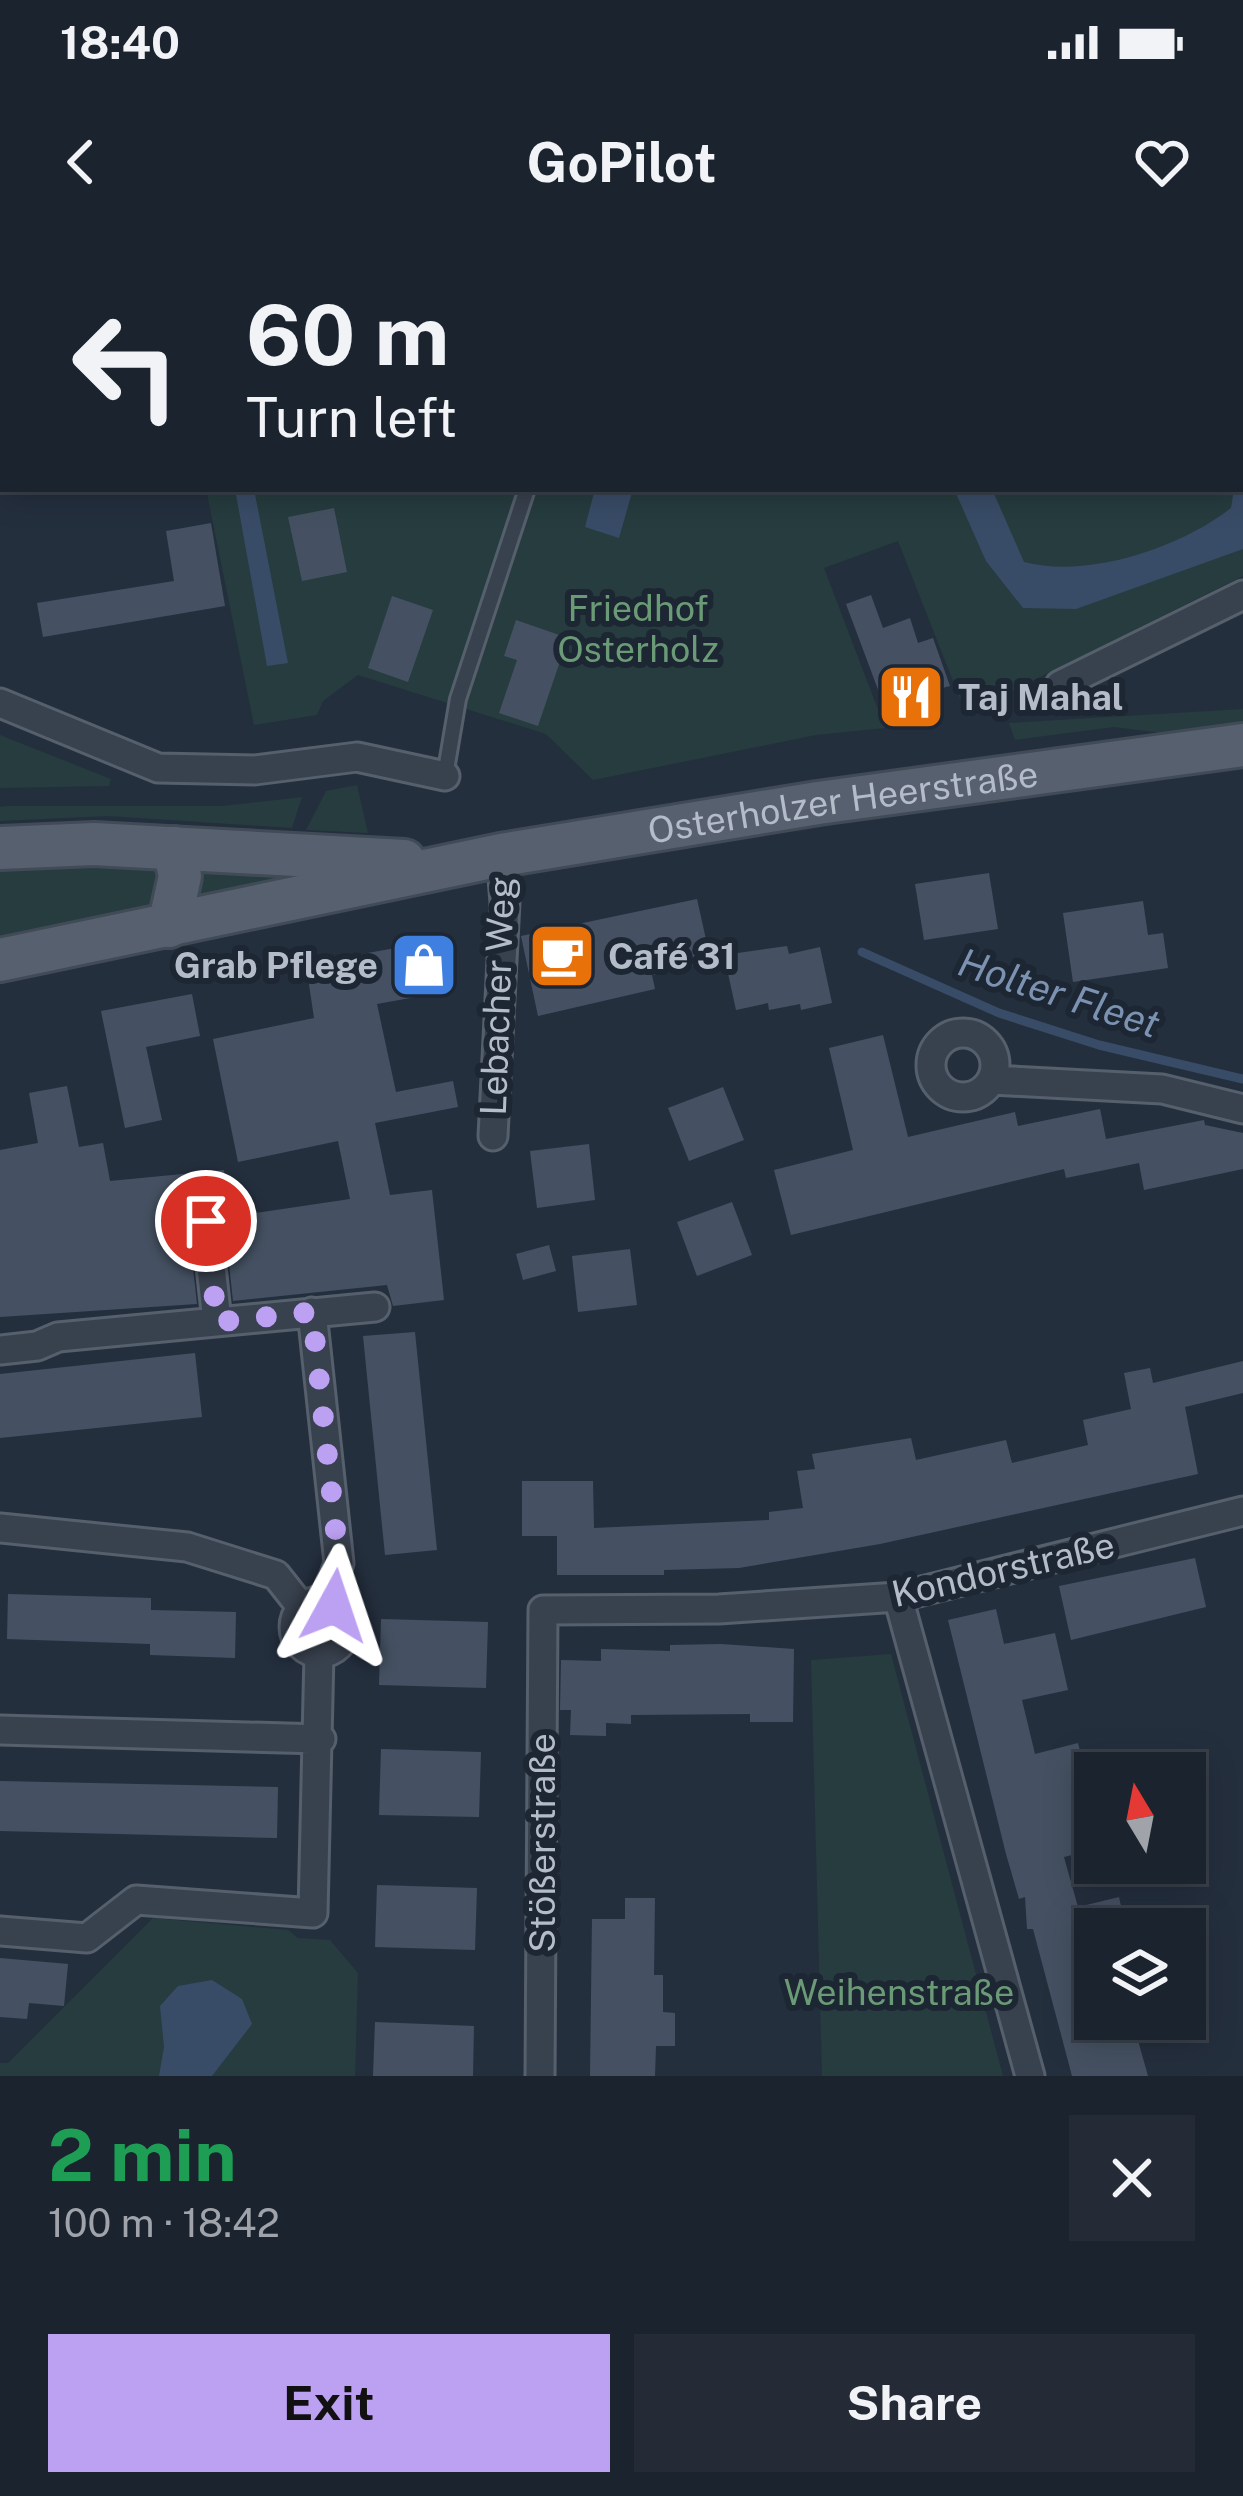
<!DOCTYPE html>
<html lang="en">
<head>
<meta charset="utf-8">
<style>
  :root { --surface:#1b232e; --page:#242b36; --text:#f1f3f6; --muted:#a0a4aa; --line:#39404a; --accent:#bca0f2 }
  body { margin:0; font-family:"Public Sans",sans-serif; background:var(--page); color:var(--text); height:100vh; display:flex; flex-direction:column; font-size:45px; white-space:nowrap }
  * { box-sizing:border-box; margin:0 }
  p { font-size:39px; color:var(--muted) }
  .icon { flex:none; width:66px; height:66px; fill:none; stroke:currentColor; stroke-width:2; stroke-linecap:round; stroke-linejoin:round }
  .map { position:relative; height:1836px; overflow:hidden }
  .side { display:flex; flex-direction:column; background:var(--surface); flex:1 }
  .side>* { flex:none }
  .banner { position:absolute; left:0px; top:0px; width:1245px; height:252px; box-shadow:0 6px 30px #0003,0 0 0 3px var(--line); background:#1b232e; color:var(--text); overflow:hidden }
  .needle { width:78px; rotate:350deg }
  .controls { position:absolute; left:1074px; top:1512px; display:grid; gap:24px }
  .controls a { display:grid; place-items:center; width:132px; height:132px; border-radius:0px; background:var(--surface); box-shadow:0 6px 30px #0003,0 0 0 3px var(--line); font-size:60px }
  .pin { position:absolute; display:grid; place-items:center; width:102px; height:102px; color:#fff; margin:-51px; border:6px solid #fff; border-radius:50%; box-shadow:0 3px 12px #0007 }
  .me { position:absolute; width:132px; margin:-66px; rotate:5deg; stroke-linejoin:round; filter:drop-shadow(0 0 9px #0008) }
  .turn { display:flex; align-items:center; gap:42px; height:252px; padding:0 48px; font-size:54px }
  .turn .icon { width:156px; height:156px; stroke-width:2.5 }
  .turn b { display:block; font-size:84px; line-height:102px }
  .round { display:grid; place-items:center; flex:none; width:126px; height:126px; border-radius:0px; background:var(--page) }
  .headline { display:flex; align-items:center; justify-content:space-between; height:204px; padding:0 48px }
  h1 { font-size:72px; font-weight:700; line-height:90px; color:#1e9e55 }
  .button { display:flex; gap:24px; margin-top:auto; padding:24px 48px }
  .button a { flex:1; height:138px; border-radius:0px; background:var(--accent); color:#111; font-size:48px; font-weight:700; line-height:138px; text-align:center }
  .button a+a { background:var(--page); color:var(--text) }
  .status { display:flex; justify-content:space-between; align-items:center; height:84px; padding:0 60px; background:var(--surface); direction:ltr }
  .status svg { height:33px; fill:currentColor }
  header { display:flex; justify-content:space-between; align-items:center; height:156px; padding:0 48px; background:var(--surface); font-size:54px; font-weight:700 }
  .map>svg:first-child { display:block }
  .green { fill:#263c3f }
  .water { fill:#394c67 }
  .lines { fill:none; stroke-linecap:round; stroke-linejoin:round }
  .stream { stroke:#394c67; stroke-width:9 }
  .building { fill:#455162 }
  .lane-casing { stroke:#565f6c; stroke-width:20 }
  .street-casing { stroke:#565f6c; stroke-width:33 }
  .primary-casing { stroke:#414a57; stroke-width:48 }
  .lane { stroke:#38414e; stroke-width:14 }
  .street { stroke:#38414e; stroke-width:27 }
  .primary { stroke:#56606e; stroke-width:42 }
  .route { stroke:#bca0f2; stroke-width:21; stroke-dasharray:0 37.8 }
  .labels { text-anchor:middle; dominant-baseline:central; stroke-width:12; stroke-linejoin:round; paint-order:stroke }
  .park-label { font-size:36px; fill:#6b9a76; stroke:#1d2633 }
  .poi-label { font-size:36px; font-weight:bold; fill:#b4bcc9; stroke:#1d2633; text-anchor:start }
  .street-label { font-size:36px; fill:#b4bcc9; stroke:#1d2633 }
  .water-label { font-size:39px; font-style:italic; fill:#7c92b1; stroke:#1d2633 }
</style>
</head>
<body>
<div class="status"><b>18:40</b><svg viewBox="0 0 49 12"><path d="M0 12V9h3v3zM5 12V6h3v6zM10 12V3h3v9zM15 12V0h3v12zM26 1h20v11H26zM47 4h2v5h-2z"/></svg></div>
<header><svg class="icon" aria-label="back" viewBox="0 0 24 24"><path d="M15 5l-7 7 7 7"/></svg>GoPilot<svg class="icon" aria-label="heart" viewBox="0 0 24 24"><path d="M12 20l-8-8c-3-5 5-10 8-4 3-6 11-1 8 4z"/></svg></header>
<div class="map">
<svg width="1243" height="1836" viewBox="0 0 1243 1836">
  <rect width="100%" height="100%" fill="#242f3e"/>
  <path class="green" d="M 0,0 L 1243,0 L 1243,336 L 966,474 L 898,301 L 824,328 L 885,488 L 816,495 L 593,540 L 546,494 L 358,435 L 323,461 L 317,475 L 254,485 L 206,249 L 1242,249 L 1242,3 L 3,3 L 0,207 Z
    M 1243,469 L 1243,484 L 1162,493 L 1114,487 L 1015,500 L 1009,483 Z
    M 0,495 L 111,539 L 109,546 L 0,548 Z
    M 357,545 L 368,593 L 306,590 L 326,551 Z
    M 302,557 L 292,588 L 108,576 L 0,581 L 0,567 L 8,566 L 222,566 Z
    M 155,623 L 165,633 L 165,657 L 149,668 L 0,700 L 0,626 Z
    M 193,625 L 277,632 L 276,650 L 190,665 Z
    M 891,1414 L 1003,1836 L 822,1836 L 811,1420 Z
    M 153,1678 L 288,1690 L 298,1698 L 330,1700 L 358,1733 L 355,1836 L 0,1836 L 0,1823 L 8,1823 Z"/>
  <path class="water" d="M 1243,200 L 1243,309 L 1076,369 L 1023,368 L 986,321 L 954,249 L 992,249 L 1024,322 C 1087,339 1180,308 1231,268 L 1234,249 L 1242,249 Z
    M 235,249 L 254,249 L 288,423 L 267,426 Z
    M 595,249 L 633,249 L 619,298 L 585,287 Z
    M 212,1740 L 242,1759 L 252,1784 L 212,1836 L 159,1836 L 164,1807 L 160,1766 L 178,1746 Z"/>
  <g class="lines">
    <path class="stream" d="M 862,712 L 999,773 L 1099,805 L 1243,839"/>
  </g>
  <path class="building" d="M 334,268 L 347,332 L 302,341 L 288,277 Z
    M 211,283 L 225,366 L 43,397 L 37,363 L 174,341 L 166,291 Z
    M 871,355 L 883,388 L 910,378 L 918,403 L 933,398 L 950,446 L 935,450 L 939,461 L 889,479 L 846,364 Z
    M 392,356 L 433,370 L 408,442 L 368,428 Z
    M 516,380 L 568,398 L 538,486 L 499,473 L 517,420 L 504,416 Z
    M 989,633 L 998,689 L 924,700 L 915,644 Z
    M 697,659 L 711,722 L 652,735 L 655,749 L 538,776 L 521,696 Z
    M 1143,661 L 1148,695 L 1163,693 L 1168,728 L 1073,742 L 1063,673 Z
    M 429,702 L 438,753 L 377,764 L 396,852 L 453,841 L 458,867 L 375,883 L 390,955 L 432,950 L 444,1060 L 393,1066 L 387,1045 L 233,1061 L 224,978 L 205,963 L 194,967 L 188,982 L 197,1064 L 0,1077 L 0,910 L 38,903 L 29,853 L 67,846 L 79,907 L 103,903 L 110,941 L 224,930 L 229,977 L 350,959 L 338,901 L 238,922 L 213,799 L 314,778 L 306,724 Z
    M 787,706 L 789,714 L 820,707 L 832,763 L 801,770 L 800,764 L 769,770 L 768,763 L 736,770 L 724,715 Z
    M 192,754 L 200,796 L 146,807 L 162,880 L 125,888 L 101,771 Z
    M 883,795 L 908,897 L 1015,872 L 1018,886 L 1100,869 L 1106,899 L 1204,880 L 1205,885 L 1243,893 L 1243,929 L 1144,950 L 1139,923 L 1066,938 L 1064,929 L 791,995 L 774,930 L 853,910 L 829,808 Z
    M 723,847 L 744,900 L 689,921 L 668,868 Z
    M 589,904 L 595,960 L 537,968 L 530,911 Z
    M 732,962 L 752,1015 L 697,1036 L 677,982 Z
    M 549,1005 L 556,1031 L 523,1040 L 516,1014 Z
    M 630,1009 L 637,1065 L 578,1072 L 572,1016 Z
    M 415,1092 L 437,1310 L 385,1315 L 363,1096 Z
    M 195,1113 L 202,1177 L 0,1198 L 0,1134 Z
    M 1243,1121 L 1243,1153 L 1185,1167 L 1198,1234 L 880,1304 L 739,1328 L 664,1330 L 664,1335 L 557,1335 L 557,1296 L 522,1296 L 522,1241 L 593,1241 L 594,1288 L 769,1280 L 769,1272 L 803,1268 L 797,1231 L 815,1229 L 812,1214 L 911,1198 L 916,1220 L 1006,1200 L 1012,1223 L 1088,1205 L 1083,1180 L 1131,1169 L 1124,1133 L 1150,1128 L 1153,1143 Z
    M 1195,1318 L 1206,1367 L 1071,1400 L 1059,1346 Z
    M 8,1354 L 151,1358 L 151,1370 L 236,1372 L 235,1418 L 150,1415 L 150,1404 L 7,1399 Z
    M 996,1369 L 1004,1404 L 1055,1393 L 1068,1450 L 1022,1460 L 1035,1514 L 1078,1503 L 1095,1568 L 1095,1609 L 1064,1617 L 1078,1667 L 1119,1657 L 1126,1689 L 1095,1689 L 1095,1704 L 1088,1705 L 1095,1779 L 1132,1779 L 1148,1836 L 1072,1836 L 1033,1689 L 1027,1689 L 1025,1657 L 1019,1659 L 1006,1614 L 948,1380 Z
    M 381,1379 L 488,1382 L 486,1448 L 379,1445 Z
    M 721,1404 L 794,1409 L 793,1482 L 750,1482 L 750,1474 L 631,1475 L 631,1484 L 606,1483 L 606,1496 L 570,1495 L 571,1470 L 560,1470 L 561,1420 L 601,1421 L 601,1409 L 670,1411 L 670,1405 Z
    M 381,1509 L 481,1512 L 479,1577 L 379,1575 Z
    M 0,1541 L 278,1547 L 277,1598 L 0,1591 Z
    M 377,1645 L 477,1648 L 475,1710 L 375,1707 Z
    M 625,1658 L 655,1658 L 654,1735 L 663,1735 L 663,1772 L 675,1773 L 675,1806 L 656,1806 L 655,1836 L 590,1836 L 592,1679 L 625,1679 Z
    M 0,1718 L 68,1724 L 64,1766 L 29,1763 L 27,1779 L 0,1777 Z
    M 375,1782 L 474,1786 L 473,1836 L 373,1836 Z"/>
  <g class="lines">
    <defs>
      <path id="lane" d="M 510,0 L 519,3
        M 608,3 L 609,0
        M 1111,3 L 1114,0
        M 0,223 L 3,222
        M 445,536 L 458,459 L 527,249"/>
      <path id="street" d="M 1060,445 L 1243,355
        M 0,463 L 158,528 L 255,530 L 357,517 L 445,536
        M931 825a32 32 0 1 1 64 0a32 32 0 1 1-64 0Z
        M 992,840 L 1162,849 L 1243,869
        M 493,896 L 505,662 L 501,615
        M 206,981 L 217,1081
        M 312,1072 L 339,1323 L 325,1362
        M 0,1110 L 37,1106 L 58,1097 L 375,1067
        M 0,1288 L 187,1307 L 276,1335 L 302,1368
        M 898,1357 L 1030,1836
        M294 1387a26 26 0 1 1 52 0a26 26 0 1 1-52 0Z
        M 0,1490 L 321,1499
        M 0,1691 L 87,1698 L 136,1660 L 313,1673 L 319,1413
        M 540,1836 L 543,1370 L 719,1369 L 898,1357 L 1243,1271"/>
      <g id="primary">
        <path d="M 0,608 L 94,604 L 404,621"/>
        <path d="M 169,686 L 180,636 L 174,608"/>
        <path id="s1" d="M 0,720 L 501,615 L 818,563 L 1243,505"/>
      </g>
    </defs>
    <use href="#lane" class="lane-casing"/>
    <use href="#street" class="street-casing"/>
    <use href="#primary" class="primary-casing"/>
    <use href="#lane" class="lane"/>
    <use href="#street" class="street"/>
    <use href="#primary" class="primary"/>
  </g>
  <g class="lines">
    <path class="route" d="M 206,981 L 217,1082 L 312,1072 L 339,1323 L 325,1362 L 334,1366"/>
  </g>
  <defs>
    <symbol id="restaurant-square" viewBox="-11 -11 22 22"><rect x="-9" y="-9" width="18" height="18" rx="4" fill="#e8710a" stroke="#1d2633"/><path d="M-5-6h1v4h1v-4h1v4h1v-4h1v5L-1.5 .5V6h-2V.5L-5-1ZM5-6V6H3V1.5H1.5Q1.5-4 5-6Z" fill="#fff"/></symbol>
    <symbol id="cafe-square" viewBox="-11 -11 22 22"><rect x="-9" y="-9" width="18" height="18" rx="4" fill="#e8710a" stroke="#1d2633"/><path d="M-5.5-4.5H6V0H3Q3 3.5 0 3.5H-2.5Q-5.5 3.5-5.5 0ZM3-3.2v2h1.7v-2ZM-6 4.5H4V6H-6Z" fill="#fff"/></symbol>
    <symbol id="shop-square" viewBox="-11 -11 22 22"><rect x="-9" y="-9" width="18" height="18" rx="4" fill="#3f7fe0" stroke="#1d2633"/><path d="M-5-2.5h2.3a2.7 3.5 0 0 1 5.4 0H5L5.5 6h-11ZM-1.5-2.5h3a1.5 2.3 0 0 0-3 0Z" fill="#fff"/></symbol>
  </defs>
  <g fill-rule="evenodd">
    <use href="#restaurant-square" x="873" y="419" width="76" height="76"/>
    <use href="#cafe-square" x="524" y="678" width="76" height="76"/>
    <use href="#shop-square" x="386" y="687" width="76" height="76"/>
  </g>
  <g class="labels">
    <g class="park-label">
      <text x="638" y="368">Friedhof<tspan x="638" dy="41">Osterholz</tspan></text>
      <text x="899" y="1752">Weihenstraße</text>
    </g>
    <g class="poi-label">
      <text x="958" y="457">Taj Mahal</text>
      <text x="608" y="716">Café 31</text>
      <text x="378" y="725" text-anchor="end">Grab Pflege</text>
    </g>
    <g class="street-label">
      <text stroke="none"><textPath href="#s1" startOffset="858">Osterholzer Heerstraße</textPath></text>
      <text transform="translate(497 756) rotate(-88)">Lebacher Weg</text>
      <text transform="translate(1003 1329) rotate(-13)">Kondorstraße</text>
      <text transform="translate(542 1603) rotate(-90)">Stößerstraße</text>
    </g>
    <g class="water-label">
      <text transform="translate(1059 753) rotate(18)">Holter Fleet</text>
    </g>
  </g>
</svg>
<div class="controls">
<a><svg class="needle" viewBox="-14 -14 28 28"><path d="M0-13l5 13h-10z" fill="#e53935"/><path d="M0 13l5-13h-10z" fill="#a0a4aa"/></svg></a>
<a><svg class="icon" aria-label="layers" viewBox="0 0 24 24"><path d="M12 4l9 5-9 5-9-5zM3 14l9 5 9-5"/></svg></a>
</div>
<div class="pin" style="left:206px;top:981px;background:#d93025"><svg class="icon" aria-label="arrive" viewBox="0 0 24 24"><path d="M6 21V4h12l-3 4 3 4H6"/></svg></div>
<svg class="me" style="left:334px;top:1366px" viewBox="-20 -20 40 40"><path d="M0-17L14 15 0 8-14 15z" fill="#bca0f2" stroke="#fff" stroke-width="4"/></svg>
<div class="banner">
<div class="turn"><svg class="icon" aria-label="left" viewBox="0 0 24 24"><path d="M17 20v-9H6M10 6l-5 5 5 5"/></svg><div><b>60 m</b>Turn left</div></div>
</div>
</div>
<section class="side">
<div class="headline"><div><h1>2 min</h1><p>100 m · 18:42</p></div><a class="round"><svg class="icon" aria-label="close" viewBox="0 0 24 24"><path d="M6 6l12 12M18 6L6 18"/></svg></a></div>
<div class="button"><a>Exit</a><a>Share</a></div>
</section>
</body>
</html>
